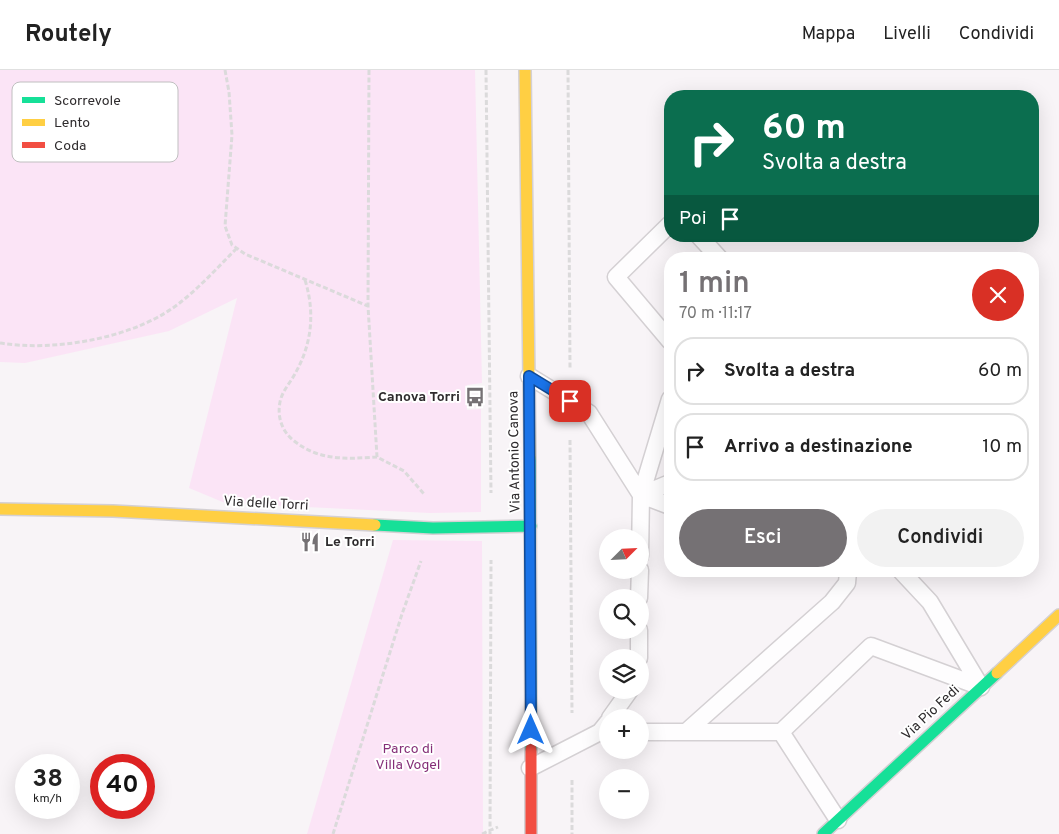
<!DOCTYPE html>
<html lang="it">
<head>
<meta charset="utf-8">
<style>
  :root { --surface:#fff; --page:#f2f2f2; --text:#222; --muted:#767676; --line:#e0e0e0; --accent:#757174 }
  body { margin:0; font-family:Overpass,sans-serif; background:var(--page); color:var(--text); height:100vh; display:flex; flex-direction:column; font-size:19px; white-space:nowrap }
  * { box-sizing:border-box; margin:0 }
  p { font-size:16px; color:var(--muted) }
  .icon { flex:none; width:28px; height:28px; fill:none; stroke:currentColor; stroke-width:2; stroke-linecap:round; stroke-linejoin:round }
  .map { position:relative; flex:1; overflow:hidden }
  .drawer { position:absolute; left:664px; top:182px; width:375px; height:325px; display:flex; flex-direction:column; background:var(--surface); border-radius:20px; box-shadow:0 5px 20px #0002 }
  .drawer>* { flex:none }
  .top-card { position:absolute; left:664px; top:20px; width:375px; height:152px; border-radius:20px; box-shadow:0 5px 20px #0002; background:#0b6e4f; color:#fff; overflow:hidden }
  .needle { width:32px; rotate:66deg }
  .buttons { position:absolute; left:599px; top:459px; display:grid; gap:10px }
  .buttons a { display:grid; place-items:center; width:50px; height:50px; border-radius:50%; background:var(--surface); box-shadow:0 5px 20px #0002; font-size:25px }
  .speed { position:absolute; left:15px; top:684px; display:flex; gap:10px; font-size:25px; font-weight:700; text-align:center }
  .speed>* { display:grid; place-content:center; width:65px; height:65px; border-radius:50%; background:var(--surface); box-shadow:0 5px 20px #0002; line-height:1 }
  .speed small { font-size:12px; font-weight:400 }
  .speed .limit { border:8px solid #d22; background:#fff; color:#111 }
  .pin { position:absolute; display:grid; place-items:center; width:42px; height:42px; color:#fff; margin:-21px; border-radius:10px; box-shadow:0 2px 8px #0006 }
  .me { position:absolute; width:55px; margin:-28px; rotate:0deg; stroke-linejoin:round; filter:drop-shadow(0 0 4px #0008) }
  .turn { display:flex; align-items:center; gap:18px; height:105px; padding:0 15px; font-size:22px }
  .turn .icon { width:65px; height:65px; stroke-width:2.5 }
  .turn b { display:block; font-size:35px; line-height:42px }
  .then { display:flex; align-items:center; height:48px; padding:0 15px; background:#0003; gap:10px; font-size:19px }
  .round { display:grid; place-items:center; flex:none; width:52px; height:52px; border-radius:26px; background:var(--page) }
  .overview { display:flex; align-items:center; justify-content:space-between; height:85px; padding:0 15px }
  h1 { font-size:30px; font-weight:600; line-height:38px; color:var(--accent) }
  .action { display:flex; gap:10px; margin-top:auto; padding:10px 15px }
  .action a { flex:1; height:58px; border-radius:30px; background:var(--accent); color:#fff; font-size:20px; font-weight:600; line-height:58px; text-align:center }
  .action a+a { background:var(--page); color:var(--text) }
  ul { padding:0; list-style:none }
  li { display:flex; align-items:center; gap:15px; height:68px; margin:0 10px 8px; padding:0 5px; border:2px solid var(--line); border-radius:20px }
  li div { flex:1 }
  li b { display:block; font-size:19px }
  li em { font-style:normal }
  header { display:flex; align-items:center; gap:30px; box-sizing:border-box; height:70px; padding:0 25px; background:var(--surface); border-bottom:1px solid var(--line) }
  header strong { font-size:24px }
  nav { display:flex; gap:28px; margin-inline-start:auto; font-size:18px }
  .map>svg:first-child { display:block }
  .green { fill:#fbe4f6 }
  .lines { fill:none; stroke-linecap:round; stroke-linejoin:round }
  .lane-casing { stroke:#d4d0d3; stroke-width:19 }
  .fast-casing { stroke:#d4d0d3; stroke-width:14 }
  .slow-casing { stroke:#d4d0d3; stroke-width:14 }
  .jam-casing { stroke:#d4d0d3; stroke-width:14 }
  .path { stroke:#dbdadb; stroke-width:3; stroke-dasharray:5 2.5; stroke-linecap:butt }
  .lane { stroke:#fefdfe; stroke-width:16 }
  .fast { stroke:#16e098; stroke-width:11 }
  .slow { stroke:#ffcf43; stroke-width:11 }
  .jam { stroke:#f24e42; stroke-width:11 }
  .route-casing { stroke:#114b97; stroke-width:12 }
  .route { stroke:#1a73e8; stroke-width:9 }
  .labels { text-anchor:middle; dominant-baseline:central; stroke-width:4; stroke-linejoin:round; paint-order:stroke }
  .poi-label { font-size:14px; font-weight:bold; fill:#2e2b2d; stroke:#fff; text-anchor:end }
  .street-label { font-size:14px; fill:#2e2b2d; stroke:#fff }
  .park-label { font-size:14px; fill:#852f78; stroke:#fff }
  .key { fill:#fff; stroke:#c0bfc0; stroke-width:1 }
  .key-label { font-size:14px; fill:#2e2b2d }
</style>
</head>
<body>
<header>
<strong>Routely</strong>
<nav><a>Mappa</a><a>Livelli</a><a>Condividi</a></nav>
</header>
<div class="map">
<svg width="1059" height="764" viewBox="0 0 1059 764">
  <rect width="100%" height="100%" fill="#f8f4f7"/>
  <path class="green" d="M 0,0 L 475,0 L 482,313 L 467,315 L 467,340 L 481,339 L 481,442 L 430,443 L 225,433 L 189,418 L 237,228 L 169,261 L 25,293 L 0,292 Z
    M 393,470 L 482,471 L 483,764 L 307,764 Z"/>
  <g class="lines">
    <defs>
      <path id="lane" d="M 670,154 L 616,207 L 670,271
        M 699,166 L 720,189
        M 529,306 L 589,343 L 641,425 L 670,436
        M 641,425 L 670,413
        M 640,486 L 641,425 L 670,329
        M 639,528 L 640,500
        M 639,588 L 639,560
        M 610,648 L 630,620
        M 640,662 L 781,662 L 838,750
        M 686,662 L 832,532 L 847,513 L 848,501
        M 781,662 L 871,576 L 981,617 L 930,532 L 901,501
        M 530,698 L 600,662 L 608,652"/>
      <path id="fast" d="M 530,388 L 531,679
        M 375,455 L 433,458 L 531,456
        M 823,764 L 997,603"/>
      <path id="slow" d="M 525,0 L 530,388
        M 0,439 L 113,441 L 375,455
        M 997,603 L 1059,545"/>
      <path id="jam" d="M 531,764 L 531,679"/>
    </defs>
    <use href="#lane" class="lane-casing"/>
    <use href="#fast" class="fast-casing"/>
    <use href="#slow" class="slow-casing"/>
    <use href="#jam" class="jam-casing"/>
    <path class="path" d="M 225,0 L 229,22 L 232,65 L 225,156 L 232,175 L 245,184 L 368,236
      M 369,0 L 368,236 L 377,387 L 404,401 L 424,424
      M 486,0 L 491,423
      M 568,0 L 570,298
      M 305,210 C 315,242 312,273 296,302 C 291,312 282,321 280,332 C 277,347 282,361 293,370 C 318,391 346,389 377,387
      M 0,273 C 55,282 138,268 182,231 C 202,215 219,196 237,178
      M 570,370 L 572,643
      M 572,710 L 572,764
      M 333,764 L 402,544 L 421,491
      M 482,764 L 498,757
      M 490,764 L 491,490"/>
    <use href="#lane" class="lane"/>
    <use href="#fast" class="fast"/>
    <use href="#slow" class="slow"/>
    <use href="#jam" class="jam"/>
  </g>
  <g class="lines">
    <defs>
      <path id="route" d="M 531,660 L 529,306 L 570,331"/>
    </defs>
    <use href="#route" class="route-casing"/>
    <use href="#route" class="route"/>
  </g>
  <defs>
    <symbol id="bus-bare" viewBox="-9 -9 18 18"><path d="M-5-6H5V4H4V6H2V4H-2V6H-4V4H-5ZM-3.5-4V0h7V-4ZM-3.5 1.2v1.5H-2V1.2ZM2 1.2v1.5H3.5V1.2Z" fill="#757174" stroke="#fff" stroke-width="2.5" paint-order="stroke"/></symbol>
    <symbol id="restaurant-bare" viewBox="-9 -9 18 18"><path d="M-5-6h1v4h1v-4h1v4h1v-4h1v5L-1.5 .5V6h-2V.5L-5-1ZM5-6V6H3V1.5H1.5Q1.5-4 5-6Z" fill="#757174" stroke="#fff" stroke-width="2.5" paint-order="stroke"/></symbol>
  </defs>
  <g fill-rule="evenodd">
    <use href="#bus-bare" x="461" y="313" width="28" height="28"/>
    <use href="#restaurant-bare" x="296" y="458" width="28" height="28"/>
  </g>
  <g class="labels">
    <g class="poi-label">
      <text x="460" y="327">Canova Torri</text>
      <text x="325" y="472" text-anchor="start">Le Torri</text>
    </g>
    <g class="street-label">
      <text transform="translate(515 382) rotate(-91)">Via Antonio Canova</text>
      <text transform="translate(266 434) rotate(3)">Via delle Torri</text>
      <text transform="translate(931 643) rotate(-43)">Via Pio Fedi</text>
    </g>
    <g class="park-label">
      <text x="408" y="679">Parco di<tspan x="408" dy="16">Villa Vogel</tspan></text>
    </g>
  </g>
  <rect x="12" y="12" width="166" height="80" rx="8" class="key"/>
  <rect x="22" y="27" width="23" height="6" fill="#16e098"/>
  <rect x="22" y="49" width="23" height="7" fill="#ffcf43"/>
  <rect x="22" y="72" width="23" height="6" fill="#f24e42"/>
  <g class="key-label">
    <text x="54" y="35">Scorrevole</text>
    <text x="54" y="57">Lento</text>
    <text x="54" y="80">Coda</text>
  </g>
</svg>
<div class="buttons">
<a><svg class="needle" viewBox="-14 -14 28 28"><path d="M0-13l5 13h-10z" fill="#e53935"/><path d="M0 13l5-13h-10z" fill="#767676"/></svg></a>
<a><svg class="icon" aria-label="search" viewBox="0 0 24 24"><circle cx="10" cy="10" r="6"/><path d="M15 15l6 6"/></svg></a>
<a><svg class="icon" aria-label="layers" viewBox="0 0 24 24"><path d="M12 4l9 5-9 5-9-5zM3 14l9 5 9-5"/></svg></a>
<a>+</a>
<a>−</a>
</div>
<div class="speed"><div>38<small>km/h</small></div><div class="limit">40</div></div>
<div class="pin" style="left:570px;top:331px;background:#d93025"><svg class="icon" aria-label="arrive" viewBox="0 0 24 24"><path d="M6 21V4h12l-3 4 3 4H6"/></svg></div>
<svg class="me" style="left:531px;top:660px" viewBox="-20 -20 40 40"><path d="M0-17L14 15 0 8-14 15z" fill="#1a73e8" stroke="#fff" stroke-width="4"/></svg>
<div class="top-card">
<div class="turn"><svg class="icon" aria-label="right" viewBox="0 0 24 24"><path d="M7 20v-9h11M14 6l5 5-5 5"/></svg><div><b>60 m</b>Svolta a destra</div></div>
<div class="then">Poi<svg class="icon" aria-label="arrive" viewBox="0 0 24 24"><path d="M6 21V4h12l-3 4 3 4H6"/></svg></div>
</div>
<section class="drawer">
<div class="overview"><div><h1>1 min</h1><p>70 m · 11:17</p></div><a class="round" style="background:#d93025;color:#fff"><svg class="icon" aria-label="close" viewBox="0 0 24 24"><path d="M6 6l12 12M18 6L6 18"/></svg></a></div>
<ul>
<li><svg class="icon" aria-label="right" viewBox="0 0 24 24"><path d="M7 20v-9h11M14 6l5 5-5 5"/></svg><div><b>Svolta a destra</b></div><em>60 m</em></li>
<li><svg class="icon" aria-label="arrive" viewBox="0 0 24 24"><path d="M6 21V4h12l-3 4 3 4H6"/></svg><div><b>Arrivo a destinazione</b></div><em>10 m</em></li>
</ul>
<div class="action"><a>Esci</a><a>Condividi</a></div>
</section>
</div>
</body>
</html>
